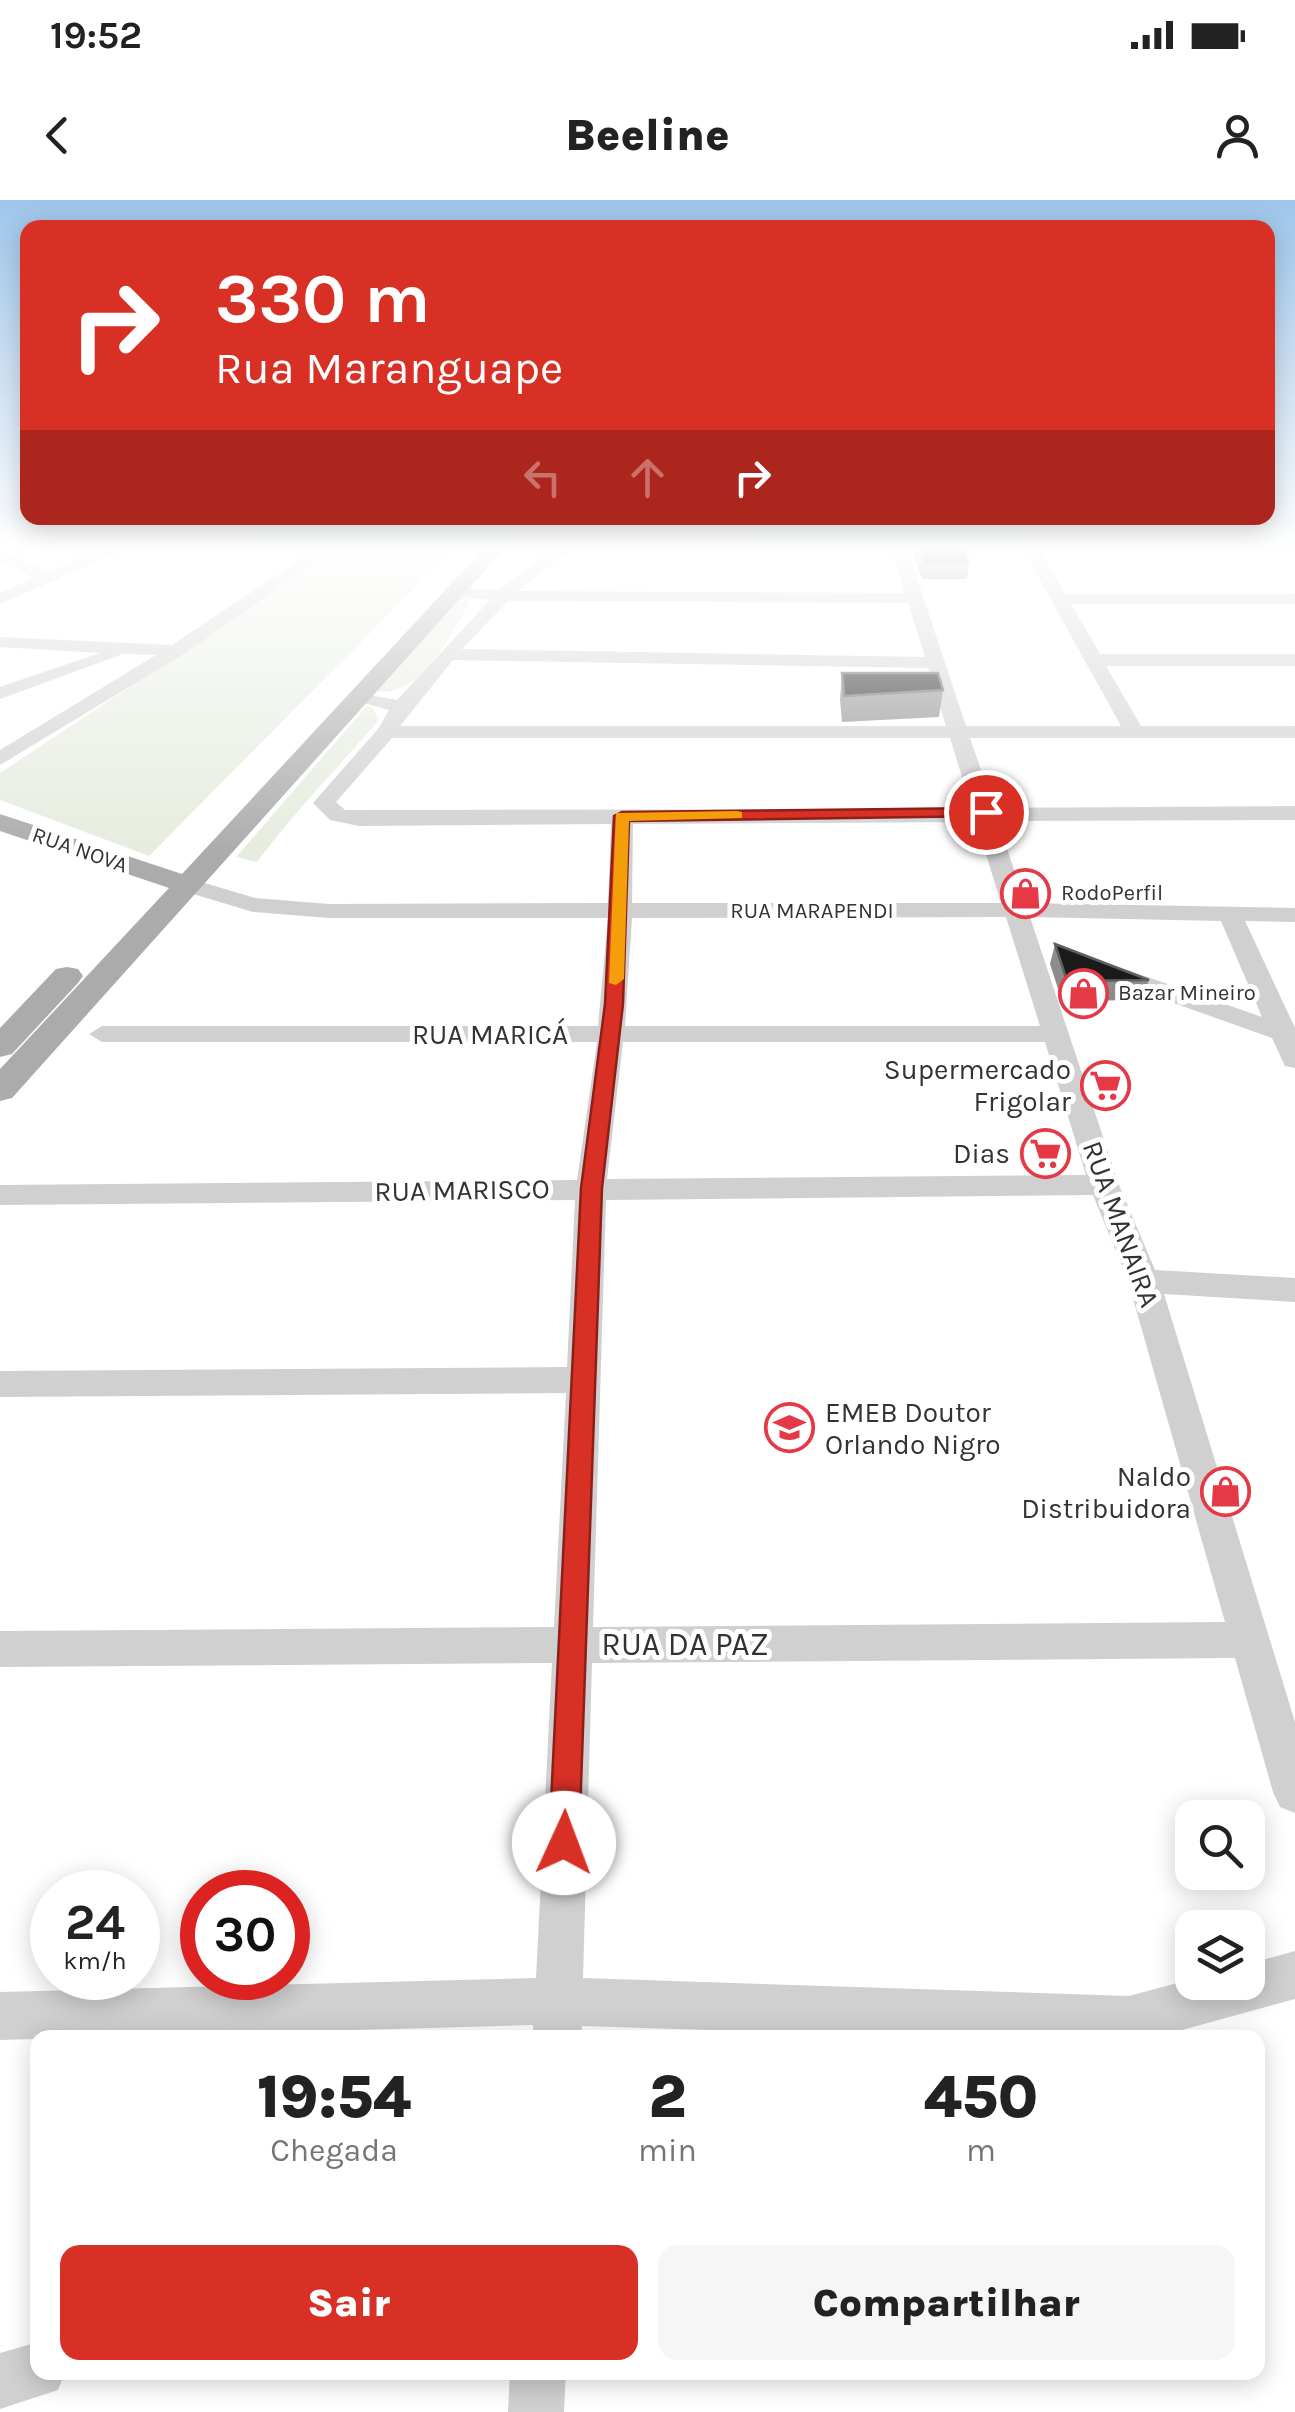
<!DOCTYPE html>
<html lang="pt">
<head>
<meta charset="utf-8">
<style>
  :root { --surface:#fff; --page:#f6f6f6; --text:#222; --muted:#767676; --accent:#d93025 }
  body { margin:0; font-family:Karla,sans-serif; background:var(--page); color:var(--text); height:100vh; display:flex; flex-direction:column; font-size:38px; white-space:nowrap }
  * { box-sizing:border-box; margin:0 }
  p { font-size:32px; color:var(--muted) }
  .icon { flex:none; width:55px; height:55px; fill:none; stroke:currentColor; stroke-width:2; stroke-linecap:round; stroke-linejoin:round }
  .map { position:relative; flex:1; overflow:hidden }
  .drawer { position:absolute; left:30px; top:1830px; width:1235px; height:350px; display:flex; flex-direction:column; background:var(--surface); border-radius:20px; box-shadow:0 5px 25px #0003 }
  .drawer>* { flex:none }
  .hud { position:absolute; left:20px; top:20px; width:1255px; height:305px; border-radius:20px; box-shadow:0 5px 25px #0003; background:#d93025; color:#fff; overflow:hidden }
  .fabs { position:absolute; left:1175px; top:1600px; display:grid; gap:20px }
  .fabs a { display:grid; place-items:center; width:90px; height:90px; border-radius:20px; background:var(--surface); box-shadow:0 5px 25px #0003; font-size:50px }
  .speed { position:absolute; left:30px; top:1670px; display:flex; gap:20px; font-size:50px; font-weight:700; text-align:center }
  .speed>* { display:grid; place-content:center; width:130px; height:130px; border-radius:50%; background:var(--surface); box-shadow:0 5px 25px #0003; line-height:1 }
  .speed small { font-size:25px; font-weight:400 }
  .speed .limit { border:15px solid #d22; background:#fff; color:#111 }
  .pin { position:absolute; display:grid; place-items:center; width:85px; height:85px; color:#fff; margin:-42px; border:5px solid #fff; border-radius:50%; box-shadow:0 2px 10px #0007 }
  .me { position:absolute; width:110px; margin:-55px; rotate:2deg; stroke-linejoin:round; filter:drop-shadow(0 0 8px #0008) }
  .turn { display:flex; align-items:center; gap:35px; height:210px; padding:0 30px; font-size:45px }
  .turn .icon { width:130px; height:130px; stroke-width:2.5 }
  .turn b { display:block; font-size:70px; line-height:85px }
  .lanes { display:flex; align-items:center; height:95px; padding:0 30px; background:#0003; justify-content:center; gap:50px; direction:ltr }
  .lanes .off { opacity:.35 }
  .eta { display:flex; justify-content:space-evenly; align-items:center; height:170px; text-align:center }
  .eta b { font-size:60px; font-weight:800; line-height:70px }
  .button { display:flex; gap:20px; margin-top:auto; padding:20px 30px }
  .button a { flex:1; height:115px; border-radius:20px; background:var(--accent); color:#fff; font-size:40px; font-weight:800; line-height:115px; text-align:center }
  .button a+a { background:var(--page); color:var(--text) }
  .status { display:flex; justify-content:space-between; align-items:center; height:70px; padding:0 50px; background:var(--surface); direction:ltr }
  .status svg { height:28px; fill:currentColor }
  header { display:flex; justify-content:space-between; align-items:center; height:130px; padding:0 30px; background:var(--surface); font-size:45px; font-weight:800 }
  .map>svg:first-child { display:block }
  .green { fill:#e6ecdf }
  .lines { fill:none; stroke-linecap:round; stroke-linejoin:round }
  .minor { fill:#d0d0d0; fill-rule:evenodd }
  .major { fill:#ababab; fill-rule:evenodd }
  .wall { fill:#8c8c8c }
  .building { fill:#1a1a1a; stroke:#5f5f5f; stroke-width:2.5 }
  .route { fill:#d93025; stroke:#8d1f18; stroke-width:2.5 }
  .slow { fill:#f59e0b }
  .labels { text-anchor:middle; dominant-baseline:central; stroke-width:10; stroke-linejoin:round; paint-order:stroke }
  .far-street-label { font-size:22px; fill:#333; stroke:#fff }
  .far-poi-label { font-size:22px; fill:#333; stroke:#fff; text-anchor:start }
  .street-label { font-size:28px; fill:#333; stroke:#fff }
  .poi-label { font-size:28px; fill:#333; stroke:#fff; text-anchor:end }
  .near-street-label { font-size:32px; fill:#333; stroke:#fff }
</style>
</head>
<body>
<div class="status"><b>19:52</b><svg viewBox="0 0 49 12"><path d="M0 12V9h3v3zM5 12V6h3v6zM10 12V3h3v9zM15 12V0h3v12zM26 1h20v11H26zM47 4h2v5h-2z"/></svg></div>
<header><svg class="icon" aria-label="back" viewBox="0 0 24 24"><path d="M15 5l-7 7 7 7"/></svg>Beeline<svg class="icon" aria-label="person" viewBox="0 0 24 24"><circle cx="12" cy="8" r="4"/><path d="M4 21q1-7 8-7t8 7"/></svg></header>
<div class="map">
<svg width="1295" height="2212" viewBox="0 0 1295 2212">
  <rect width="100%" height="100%" fill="#fff"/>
  <path class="green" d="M 344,345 L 457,345 L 149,656 L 0,600 L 0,573 Z
    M 461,397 L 471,399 L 469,404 C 449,436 421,498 376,491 Z
    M 367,506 L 374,509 L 378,521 C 338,568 294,612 257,662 L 236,657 Z"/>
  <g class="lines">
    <path class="minor" d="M 113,345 L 135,345 L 0,404 L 0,393 L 34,378 L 0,360 L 0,349 L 48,372 Z
      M 322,345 L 341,345 L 182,455 L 0,565 L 0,550 L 156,455 L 123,454 L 0,499 L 0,487 L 100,453 L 0,447 L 0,437 L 172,445 Z
      M 557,345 L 576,345 L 518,391 L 905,393 L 890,345 L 906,345 L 966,526 L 1121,526 L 1024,351 L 920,351 L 913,345 L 1295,345 L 1295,352 L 1041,351 L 1065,394 L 1295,394 L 1295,404 L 1071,404 L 1100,454 L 1295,454 L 1295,466 L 1106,466 L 1141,526 L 1295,526 L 1295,538 L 970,538 L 994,608 L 1295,606 L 1295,620 L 998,621 L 1025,703 L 1295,708 L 1295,722 L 1245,721 L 1295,828 L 1295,868 L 1285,866 L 1272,838 L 1098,776 L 1094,771 L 1098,766 L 1116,766 L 1262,817 L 1221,721 L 1030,717 L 1119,985 L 1155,1070 L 1295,1078 L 1295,1102 L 1164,1094 L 1295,1522 L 1295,1613 L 1280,1607 L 1273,1592 L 1235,1458 L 592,1463 L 583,1778 L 1129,1796 L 1192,1779 L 1192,1782 L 1248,1782 L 1248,1764 L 1295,1751 L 1295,1799 L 1153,1838 L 956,1838 L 582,1826 L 581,1838 L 533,1838 L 533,1825 L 0,1840 L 0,1792 L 536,1778 L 552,1463 L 0,1467 L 0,1431 L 554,1427 L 566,1193 L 0,1197 L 0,1171 L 567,1167 L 575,1000 L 0,1005 L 0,985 L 577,980 L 597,842 L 102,842 L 89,834 L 102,826 L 598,826 L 608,718 L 329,718 L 253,712 L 180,690 L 176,685 L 188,678 L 255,698 L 329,704 L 608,703 L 611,624 L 359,626 L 330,620 L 313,603 L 378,529 L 389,510 L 353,500 L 353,492 L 397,500 L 490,400 L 448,395 L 448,387 L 499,390 ZM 508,401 L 908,403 L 925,457 L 462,449 ZM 453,460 L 928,468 L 946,526 L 400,526 ZM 392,538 L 950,538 L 972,609 L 345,610 L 336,602 ZM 976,622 L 1001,703 L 632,703 L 633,624 ZM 1006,717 L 1040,826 L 625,826 L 632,718 ZM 623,842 L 1045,842 L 1086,975 L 607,979 ZM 1093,995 L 1128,1081 L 1225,1422 L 593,1427 L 606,1000 Z
      M 38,2142 L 38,2172 L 65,2172 L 58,2190 L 0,2209 L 0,2153 Z
      M 510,2172 L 566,2172 L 564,2212 L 508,2212 Z"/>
    <path class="major" d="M 487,345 L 508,345 L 12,898 L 0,901 L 0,869 L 169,688 L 0,631 L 0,614 L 182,674 Z
      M 67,767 L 78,769 L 83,776 L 78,783 L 12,854 L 0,857 L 0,828 L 56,769 Z"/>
  </g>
  <path class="wall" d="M 914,345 L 962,345 L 969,363 L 967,379 L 922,379 L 913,354 Z
    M 842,473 L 943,490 L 939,517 L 842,522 L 840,499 Z
    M 1055,744 L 1149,780 L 1142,800 L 1062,801 L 1050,764 Z"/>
  <path class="building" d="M 918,345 L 962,345 L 969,363 L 924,363 Z
    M 842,473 L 938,473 L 943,490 L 844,496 Z
    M 1055,744 L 1149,780 L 1067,781 Z"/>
  <linearGradient id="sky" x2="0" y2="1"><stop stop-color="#9ec6ea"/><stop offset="0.53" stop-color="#fff"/><stop offset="1" stop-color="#fff" stop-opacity="0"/></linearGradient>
  <rect width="1295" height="655" fill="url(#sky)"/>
  <path class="route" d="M 986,608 L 994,612 L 991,616 L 629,621 L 623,804 L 602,988 L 579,1643 L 575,1654 L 564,1658 L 553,1654 L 549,1643 L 581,988 L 605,804 L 614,616 L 622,612 Z"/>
  <path class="slow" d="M 737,611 L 742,612 L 742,618 L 629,621 L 624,779 L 616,785 L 609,783 L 616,613 Z"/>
  <defs>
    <symbol id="shop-ring" viewBox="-11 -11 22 22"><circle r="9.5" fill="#fff" stroke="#e63946" stroke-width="1.5"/><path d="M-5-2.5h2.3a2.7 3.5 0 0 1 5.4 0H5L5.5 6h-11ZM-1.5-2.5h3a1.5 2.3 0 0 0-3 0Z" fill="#e63946"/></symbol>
    <symbol id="supermarket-ring" viewBox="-11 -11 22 22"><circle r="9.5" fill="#fff" stroke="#e63946" stroke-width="1.5"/><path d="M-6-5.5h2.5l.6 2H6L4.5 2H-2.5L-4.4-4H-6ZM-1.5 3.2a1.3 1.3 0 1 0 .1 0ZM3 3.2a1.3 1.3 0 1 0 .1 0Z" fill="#e63946"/></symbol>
    <symbol id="school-ring" viewBox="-11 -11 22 22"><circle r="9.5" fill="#fff" stroke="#e63946" stroke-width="1.5"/><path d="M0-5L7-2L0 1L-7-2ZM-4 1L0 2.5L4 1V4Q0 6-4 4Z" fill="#e63946"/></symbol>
  </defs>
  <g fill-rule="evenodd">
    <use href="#shop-ring" x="998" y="666" width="55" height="55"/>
    <use href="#shop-ring" x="1056" y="766" width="55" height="55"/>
    <use href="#supermarket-ring" x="1078" y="858" width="55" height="55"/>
    <use href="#supermarket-ring" x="1018" y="926" width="55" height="55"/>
    <use href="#school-ring" x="762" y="1200" width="55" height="55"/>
    <use href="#shop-ring" x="1198" y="1264" width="55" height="55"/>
  </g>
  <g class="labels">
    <g class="far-street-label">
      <text transform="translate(80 650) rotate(19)">RUA NOVA</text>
      <text x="812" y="711">RUA MARAPENDI</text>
    </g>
    <g class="far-poi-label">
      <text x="1061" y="693">RodoPerfil</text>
      <text x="1118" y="793">Bazar Mineiro</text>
    </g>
    <g class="street-label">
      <text x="490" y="834">RUA MARICÁ</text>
      <text transform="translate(462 990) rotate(-1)">RUA MARISCO</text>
      <text transform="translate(1121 1024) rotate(70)">RUA MANAIRA</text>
    </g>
    <g class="poi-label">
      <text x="1071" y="869">Supermercado<tspan x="1071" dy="32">Frigolar</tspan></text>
      <text x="1010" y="953">Dias</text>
      <text x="825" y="1212" text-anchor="start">EMEB Doutor<tspan x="825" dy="32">Orlando Nigro</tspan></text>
      <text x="1191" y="1276">Naldo<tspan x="1191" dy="32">Distribuidora</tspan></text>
    </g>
    <g class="near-street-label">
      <text x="685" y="1444">RUA DA PAZ</text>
    </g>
  </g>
</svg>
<div class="fabs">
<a><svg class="icon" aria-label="search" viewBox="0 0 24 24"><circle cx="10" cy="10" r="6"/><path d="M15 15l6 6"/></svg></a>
<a><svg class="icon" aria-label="layers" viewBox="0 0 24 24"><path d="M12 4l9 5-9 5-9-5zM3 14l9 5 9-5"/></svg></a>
</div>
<div class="speed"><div>24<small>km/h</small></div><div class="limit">30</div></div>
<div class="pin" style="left:986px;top:612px;background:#d93025"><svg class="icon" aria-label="arrive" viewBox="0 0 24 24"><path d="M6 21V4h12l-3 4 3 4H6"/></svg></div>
<svg class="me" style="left:564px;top:1643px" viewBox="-20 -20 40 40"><circle r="19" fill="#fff"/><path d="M0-13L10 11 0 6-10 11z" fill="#d93025"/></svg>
<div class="hud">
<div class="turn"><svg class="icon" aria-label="right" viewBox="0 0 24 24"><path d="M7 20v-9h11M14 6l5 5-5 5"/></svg><div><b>330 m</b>Rua Maranguape</div></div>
<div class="lanes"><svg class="icon off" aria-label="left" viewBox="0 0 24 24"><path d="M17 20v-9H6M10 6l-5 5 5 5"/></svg><svg class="icon off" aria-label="ahead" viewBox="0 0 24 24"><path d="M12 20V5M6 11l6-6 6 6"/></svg><svg class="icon" aria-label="right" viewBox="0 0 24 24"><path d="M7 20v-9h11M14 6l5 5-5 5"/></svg></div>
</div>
<section class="drawer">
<div class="eta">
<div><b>19:54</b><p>Chegada</p></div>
<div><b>2</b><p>min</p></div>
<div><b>450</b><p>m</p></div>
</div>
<div class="button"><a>Sair</a><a>Compartilhar</a></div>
</section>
</div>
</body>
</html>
